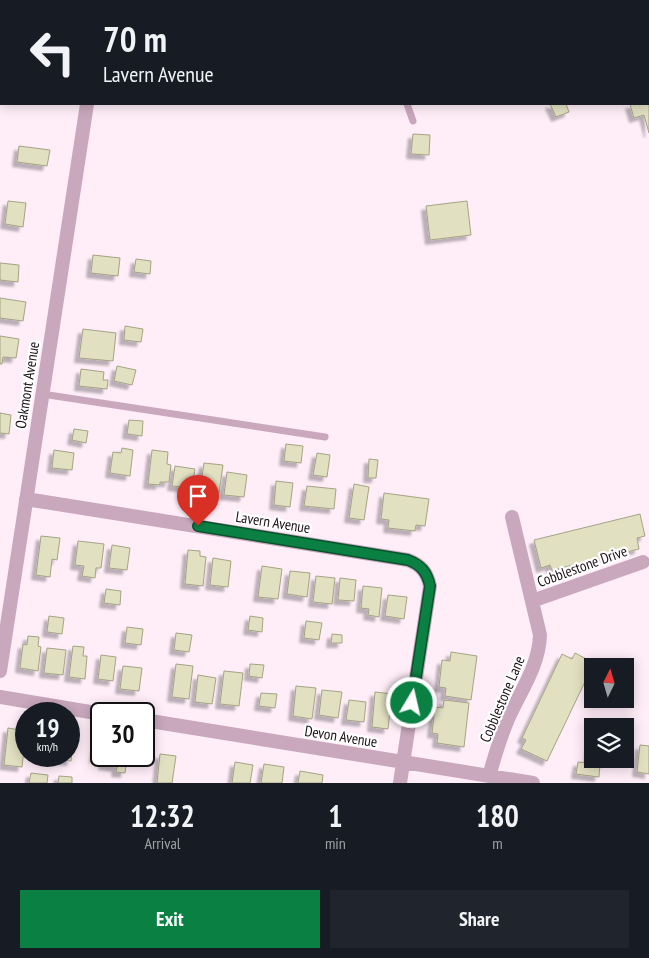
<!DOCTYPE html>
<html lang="en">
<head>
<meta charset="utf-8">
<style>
  :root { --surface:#171b24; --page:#20242c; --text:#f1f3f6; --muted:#9ea1a6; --accent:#0b8043 }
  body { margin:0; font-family:"PT Sans Narrow",sans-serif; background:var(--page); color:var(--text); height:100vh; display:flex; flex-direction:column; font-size:19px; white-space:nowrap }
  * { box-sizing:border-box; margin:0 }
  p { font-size:16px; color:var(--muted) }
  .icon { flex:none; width:28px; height:28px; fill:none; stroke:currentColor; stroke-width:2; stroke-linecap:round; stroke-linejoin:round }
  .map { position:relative; height:783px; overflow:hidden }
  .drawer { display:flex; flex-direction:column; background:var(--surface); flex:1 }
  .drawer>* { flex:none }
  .guide { position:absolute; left:0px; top:0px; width:650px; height:105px; box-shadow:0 2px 12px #0003; background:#171b24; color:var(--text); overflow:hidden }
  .needle { width:32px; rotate:5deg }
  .buttons { position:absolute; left:584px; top:658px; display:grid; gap:10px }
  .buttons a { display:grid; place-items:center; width:50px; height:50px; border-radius:0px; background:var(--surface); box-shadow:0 2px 12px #0003; font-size:25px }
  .speed { position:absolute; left:15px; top:702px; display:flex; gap:10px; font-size:25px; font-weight:700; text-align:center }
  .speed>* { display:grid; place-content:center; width:65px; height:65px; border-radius:50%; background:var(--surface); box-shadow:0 2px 12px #0003; line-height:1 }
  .speed small { font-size:12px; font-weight:400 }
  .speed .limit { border:2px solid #111; border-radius:8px; background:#fff; color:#111 }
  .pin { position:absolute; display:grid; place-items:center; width:42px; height:42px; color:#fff; margin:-51px -21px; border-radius:50% 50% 50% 0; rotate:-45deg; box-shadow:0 0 5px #0007 }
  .pin .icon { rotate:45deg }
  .me { position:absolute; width:55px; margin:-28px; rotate:9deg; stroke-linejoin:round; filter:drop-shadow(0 0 4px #0008) }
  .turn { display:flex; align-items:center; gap:18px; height:105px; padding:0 20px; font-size:22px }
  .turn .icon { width:65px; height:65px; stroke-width:2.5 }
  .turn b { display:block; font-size:35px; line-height:42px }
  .eta { display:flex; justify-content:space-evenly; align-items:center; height:85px; text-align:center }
  .eta b { font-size:30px; font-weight:600; line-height:35px }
  .action { display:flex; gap:10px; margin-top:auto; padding:10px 20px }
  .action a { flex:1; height:58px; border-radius:0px; background:var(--accent); color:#fff; font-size:20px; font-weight:600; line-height:58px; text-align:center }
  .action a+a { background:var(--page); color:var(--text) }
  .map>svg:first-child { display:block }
  .building { fill:#e1e0c1; stroke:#a4a385; filter:url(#shadow) }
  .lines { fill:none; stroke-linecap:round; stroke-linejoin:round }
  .lane { stroke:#c9a7bd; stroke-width:7 }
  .street { stroke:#c9a7bd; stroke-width:14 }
  .route-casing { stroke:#07532c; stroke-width:12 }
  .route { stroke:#0b8043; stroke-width:9 }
  .labels { text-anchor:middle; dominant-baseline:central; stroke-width:4.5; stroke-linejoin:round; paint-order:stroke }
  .street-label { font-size:15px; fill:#1b1117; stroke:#fff }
</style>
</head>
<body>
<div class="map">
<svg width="649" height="783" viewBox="0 0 649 783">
  <defs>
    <filter id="shadow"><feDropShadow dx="-4.5" dy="4.5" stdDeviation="1" flood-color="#0004"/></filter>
  </defs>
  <rect width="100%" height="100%" fill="#ffedf8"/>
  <path class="building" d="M 649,99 L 649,133 L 644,115 L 634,118 L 630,104 L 649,104 Z
    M 550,104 L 566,104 L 569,112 L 556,117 Z
    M 413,134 L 430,135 L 429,155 L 411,154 Z
    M 19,146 L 50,150 L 47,166 L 17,162 Z
    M 8,201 L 26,203 L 23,227 L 5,224 Z
    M 467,201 L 471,235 L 430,240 L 426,206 Z
    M 93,255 L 120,258 L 118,276 L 91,273 Z
    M 136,259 L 151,261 L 150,274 L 134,272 Z
    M 0,263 L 19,265 L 18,282 L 0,280 Z
    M 0,298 L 26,302 L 23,321 L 0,318 Z
    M 125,326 L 143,329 L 141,342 L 124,340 Z
    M 83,329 L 116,333 L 113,361 L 79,358 Z
    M 0,336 L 19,339 L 16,358 L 3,357 L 2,364 L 0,364 Z
    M 117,366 L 136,370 L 132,385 L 114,381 Z
    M 81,369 L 104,372 L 103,380 L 108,380 L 107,389 L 79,386 Z
    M 0,413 L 11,415 L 9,434 L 0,433 Z
    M 129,420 L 143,421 L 142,436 L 127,434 Z
    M 74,429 L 88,431 L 86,443 L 72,440 Z
    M 286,444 L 303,446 L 301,463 L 284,461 Z
    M 122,448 L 133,450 L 130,476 L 110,473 L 113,452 L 121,453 Z
    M 54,450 L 74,453 L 72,470 L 52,468 Z
    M 152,450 L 168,452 L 167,464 L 171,465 L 169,482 L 160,482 L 160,485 L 148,484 Z
    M 317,453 L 330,455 L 327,477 L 313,475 Z
    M 369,459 L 378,460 L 376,478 L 368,478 Z
    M 204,463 L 223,465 L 219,493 L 200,491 Z
    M 175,466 L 195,469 L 192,488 L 172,486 Z
    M 227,472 L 247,475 L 244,497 L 224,495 Z
    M 276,481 L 293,483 L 290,507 L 274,505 Z
    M 354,484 L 369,487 L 364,520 L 349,518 Z
    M 307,486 L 336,489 L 334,509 L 304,506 Z
    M 384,493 L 429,499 L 425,526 L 416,525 L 415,531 L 388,528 L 389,520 L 381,519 Z
    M 640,514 L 645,536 L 637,538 L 639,549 L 552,570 L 550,565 L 541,568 L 534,540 Z
    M 41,536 L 60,538 L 57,560 L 52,559 L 50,577 L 36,575 Z
    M 78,541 L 104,544 L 101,568 L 96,568 L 95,578 L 82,576 L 84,566 L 75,565 Z
    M 112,545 L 130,548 L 127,570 L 109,568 Z
    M 188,550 L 200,551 L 200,556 L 206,557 L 203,586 L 185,584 Z
    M 213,558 L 231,561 L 228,587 L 210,585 Z
    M 262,566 L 282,569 L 278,599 L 258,597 Z
    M 290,571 L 310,573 L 307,597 L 287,594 Z
    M 316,576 L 335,578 L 332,604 L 313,602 Z
    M 340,578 L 356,580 L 354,601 L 338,600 Z
    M 363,586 L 382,588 L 379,617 L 368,615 L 369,609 L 361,608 Z
    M 106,589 L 121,591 L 120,605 L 104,603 Z
    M 388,595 L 407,597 L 404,619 L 385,616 Z
    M 49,616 L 64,618 L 62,634 L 47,632 Z
    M 250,616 L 263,618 L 262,632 L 248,630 Z
    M 306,621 L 322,623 L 319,640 L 304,638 Z
    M 127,627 L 143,629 L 141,645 L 125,643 Z
    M 176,633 L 192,635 L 189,652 L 174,650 Z
    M 332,634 L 342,635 L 342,643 L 331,643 Z
    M 28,636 L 39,637 L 38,646 L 41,647 L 38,671 L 20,668 L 23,644 L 27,645 Z
    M 73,646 L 84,647 L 83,656 L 87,656 L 85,679 L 69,677 Z
    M 47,648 L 66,650 L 63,675 L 44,673 Z
    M 451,652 L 477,656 L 471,700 L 445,696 L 446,688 L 439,687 L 442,660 L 450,661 Z
    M 575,653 L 594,663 L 547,761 L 521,749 L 526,740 L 522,738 L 562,654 L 572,659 Z
    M 101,655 L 116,657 L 113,681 L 98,679 Z
    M 176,664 L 193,666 L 189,699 L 172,697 Z
    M 250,664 L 264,665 L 262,678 L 249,676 Z
    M 123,666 L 142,668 L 139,691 L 120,689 Z
    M 224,671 L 243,673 L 239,706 L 220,704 Z
    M 198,675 L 216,678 L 212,704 L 195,702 Z
    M 296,686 L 316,688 L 312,719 L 293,716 Z
    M 322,690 L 342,692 L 338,718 L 319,715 Z
    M 375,692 L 392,694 L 388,729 L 372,727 Z
    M 261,693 L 277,694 L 275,708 L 259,706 Z
    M 349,700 L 366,702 L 364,722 L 346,720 Z
    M 444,700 L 469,703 L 464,747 L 437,743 L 438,734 L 432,733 L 435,707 L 443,708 Z
    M 8,728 L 26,731 L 22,767 L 4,765 Z
    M 69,733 L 74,733 L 71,761 L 54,759 L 54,756 L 69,756 Z
    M 591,739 L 592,740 L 592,759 L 606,759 L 606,763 L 600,763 L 599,777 L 576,774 L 578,762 L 588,763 Z
    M 640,745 L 649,746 L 649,774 L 637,772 Z
    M 96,746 L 101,747 L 101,756 L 127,756 L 125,773 L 116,772 L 117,767 L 103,765 L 104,760 L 94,758 Z
    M 160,754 L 176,756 L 172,783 L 157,783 Z
    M 235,762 L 253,765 L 250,783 L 232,783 Z
    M 264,764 L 284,767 L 282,783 L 261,783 Z
    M 300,771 L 323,775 L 322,783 L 298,783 Z
    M 31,773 L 48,775 L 47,783 L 29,783 Z
    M 59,776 L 72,777 L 72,783 L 58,783 Z"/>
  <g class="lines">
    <path class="lane" d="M 377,0 L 377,1
      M 131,1 L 131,0
      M 407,104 L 413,121
      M 42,394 L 325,437"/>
    <path class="street" d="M 102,1 L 102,0
      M 26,499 L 408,560 C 421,565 427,572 430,586 L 400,783
      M 532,601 L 643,562
      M 0,671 L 87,104
      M 0,697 L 102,714
      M 144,720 L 533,783
      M 489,776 C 494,759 499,741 506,724 C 518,694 539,668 540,635 L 512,517"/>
  </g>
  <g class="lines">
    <defs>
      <path id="route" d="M 198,526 L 408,560 C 421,565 427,572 430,586 L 412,703"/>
    </defs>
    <use href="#route" class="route-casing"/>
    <use href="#route" class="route"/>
  </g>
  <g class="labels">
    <g class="street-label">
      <text transform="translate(27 385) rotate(-81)">Oakmont Avenue</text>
      <text transform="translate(273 522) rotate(9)">Lavern Avenue</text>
      <text transform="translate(582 566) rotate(-20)">Cobblestone Drive</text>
      <text transform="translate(502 699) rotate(-67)">Cobblestone Lane</text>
      <text transform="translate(341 736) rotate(9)">Devon Avenue</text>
    </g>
  </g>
</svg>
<div class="buttons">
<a><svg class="needle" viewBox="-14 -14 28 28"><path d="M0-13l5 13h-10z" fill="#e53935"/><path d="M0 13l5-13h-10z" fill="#9ea1a6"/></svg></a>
<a><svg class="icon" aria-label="layers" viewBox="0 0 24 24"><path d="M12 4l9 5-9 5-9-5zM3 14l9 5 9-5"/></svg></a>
</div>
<div class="speed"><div>19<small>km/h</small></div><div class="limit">30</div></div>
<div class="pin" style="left:198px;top:526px;background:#d93025"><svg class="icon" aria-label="arrive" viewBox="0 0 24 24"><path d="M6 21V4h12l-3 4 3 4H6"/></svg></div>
<svg class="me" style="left:412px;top:703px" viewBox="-20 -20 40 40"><circle r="17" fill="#0b8043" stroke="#fff" stroke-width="3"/><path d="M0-11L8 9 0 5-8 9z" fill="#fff"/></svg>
<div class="guide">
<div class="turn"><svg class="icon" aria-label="left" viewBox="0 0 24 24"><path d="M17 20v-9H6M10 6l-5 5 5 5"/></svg><div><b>70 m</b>Lavern Avenue</div></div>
</div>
</div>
<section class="drawer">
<div class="eta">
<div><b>12:32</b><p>Arrival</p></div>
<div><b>1</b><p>min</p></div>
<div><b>180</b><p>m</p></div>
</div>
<div class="action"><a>Exit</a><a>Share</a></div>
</section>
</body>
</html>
